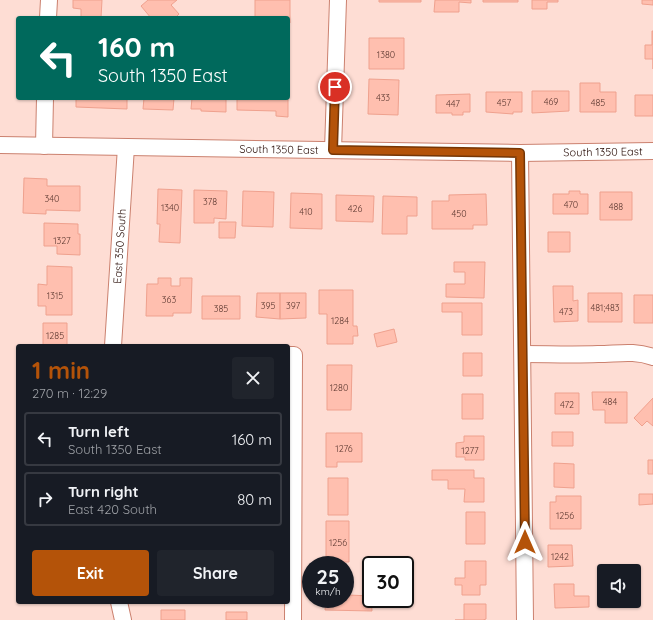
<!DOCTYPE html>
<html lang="en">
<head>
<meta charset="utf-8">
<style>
  :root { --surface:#171b24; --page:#20242c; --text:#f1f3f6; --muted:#9ea1a6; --line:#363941; --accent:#b45309 }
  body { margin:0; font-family:Quicksand,sans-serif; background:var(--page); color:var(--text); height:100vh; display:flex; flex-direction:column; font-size:15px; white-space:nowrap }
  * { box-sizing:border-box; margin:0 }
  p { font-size:13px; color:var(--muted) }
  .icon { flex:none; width:22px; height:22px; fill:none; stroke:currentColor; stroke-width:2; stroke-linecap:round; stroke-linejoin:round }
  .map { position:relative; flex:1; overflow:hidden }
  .details { position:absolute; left:16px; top:344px; width:274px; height:260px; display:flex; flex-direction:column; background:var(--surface); border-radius:4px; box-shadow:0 1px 3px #0004 }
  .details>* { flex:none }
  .banner { position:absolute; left:16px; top:16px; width:274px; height:84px; border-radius:4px; box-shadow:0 1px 3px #0004; background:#00695c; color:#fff; overflow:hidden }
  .fabs { position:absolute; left:597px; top:564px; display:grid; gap:8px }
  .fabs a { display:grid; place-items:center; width:44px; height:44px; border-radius:4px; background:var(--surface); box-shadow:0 1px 3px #0004; font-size:20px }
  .speed { position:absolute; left:302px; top:556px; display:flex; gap:8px; font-size:20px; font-weight:700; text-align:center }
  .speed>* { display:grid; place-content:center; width:52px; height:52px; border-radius:50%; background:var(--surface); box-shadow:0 1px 3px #0004; line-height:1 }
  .speed small { font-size:10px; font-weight:400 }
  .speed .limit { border:2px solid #111; border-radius:6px; background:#fff; color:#111 }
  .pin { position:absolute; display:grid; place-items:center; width:34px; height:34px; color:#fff; margin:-17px; border:2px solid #fff; border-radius:50%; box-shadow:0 1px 4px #0007 }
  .me { position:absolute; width:44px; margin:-22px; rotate:0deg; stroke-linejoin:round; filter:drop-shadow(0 0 3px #0008) }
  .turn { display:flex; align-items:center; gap:14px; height:84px; padding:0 16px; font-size:18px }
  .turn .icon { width:52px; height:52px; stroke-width:2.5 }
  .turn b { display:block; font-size:28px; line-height:34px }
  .round { display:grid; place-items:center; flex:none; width:42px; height:42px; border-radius:4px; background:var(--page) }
  .summary { display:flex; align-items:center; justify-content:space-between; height:68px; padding:0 16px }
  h1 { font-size:24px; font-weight:700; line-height:30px; color:var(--accent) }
  .button { display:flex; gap:8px; margin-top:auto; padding:8px 16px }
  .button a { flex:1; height:46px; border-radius:4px; background:var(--accent); color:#fff; font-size:16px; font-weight:700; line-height:46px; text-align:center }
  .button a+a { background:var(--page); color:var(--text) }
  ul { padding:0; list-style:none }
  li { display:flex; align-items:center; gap:12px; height:54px; margin:0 8px 6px; padding:0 8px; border:2px solid var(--line); border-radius:4px }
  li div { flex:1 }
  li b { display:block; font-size:15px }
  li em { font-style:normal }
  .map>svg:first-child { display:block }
  .building { fill:#ffbfaf; stroke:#efa18e }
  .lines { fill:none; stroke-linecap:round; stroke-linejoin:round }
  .street-casing { stroke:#cb816f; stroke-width:18 }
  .street { stroke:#fff; stroke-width:16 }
  .route-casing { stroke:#753606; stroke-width:10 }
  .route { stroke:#b45309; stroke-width:7 }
  .labels { text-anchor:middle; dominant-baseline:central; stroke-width:3.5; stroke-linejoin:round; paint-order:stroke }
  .number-label { font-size:9px; fill:#5c3830 }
  .street-label { font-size:11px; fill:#260b05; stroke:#feddd4 }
</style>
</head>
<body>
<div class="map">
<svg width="653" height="620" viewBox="0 0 653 620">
  <rect width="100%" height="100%" fill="#feddd4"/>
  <path class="building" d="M 73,0 L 102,0 L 101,18 L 81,18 L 81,9 L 73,8 Z
    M 148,0 L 177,0 L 171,5 L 179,14 L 175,18 L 151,18 L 141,6 Z
    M 255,0 L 290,0 L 290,23 L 288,23 L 288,18 L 255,18 Z
    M 379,0 L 421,0 L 421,2 L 379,2 Z
    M 435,0 L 471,0 L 471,3 L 459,2 L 459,12 L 434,12 Z
    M 483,0 L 518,0 L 518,2 L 483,2 Z
    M 532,0 L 558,0 L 558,2 L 547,2 L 547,9 L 532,9 Z
    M 642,0 L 653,0 L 653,5 L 642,4 Z
    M 652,31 L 653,31 L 653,69 L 653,59 L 645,59 L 645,45 L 652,45 Z
    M 369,38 L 404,38 L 404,69 L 369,69 Z
    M 369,79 L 399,80 L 398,115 L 368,114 Z
    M 580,83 L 600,83 L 600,92 L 616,92 L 616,112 L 580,112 Z
    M 532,91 L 569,91 L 569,111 L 532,113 Z
    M 486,92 L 522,92 L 522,112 L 513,112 L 513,114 L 486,112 Z
    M 470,94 L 470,112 L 463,112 L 463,115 L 452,115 L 452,113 L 436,113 L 436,95 Z
    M 635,95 L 653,95 L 653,116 L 635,116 Z
    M 76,98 L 127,98 L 127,109 L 76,107 Z
    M 144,98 L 174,98 L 173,110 L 143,109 Z
    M 192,98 L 226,98 L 226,112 L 201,111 L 201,109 L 191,109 Z
    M 237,98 L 287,98 L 288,100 L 288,117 L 276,116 L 276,111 L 237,110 Z
    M 24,178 L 47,179 L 47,186 L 80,186 L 80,211 L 46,210 L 46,214 L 23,213 Z
    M 158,189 L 182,190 L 180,243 L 159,242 L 160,224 L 157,224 Z
    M 194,190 L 227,191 L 226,219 L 214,218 L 214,223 L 194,223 Z
    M 243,191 L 274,192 L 273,227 L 242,226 Z
    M 569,191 L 580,191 L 580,194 L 588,194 L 588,214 L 553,214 L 553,194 L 569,194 Z
    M 600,192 L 632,192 L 632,220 L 600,220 Z
    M 291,193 L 322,194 L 322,229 L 290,228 Z
    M 486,194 L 487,225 L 473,225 L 473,229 L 432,229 L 432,201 L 449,201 L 449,195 Z
    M 336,195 L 374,196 L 373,222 L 336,221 Z
    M 383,196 L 417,197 L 417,216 L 407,216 L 407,234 L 382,234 Z
    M 219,222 L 236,222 L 235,238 L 219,238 Z
    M 44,223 L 78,224 L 78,234 L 80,234 L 80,255 L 57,254 L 57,246 L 44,246 Z
    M 548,232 L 570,232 L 570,252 L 548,252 Z
    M 454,262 L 485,262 L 484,298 L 446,297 L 446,284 L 465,284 L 465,272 L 454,272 Z
    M 47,266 L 72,267 L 72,315 L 46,315 L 46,306 L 38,306 L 38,284 L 47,285 Z
    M 158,278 L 171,278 L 171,286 L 180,286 L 180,278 L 192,278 L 191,313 L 173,313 L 173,316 L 146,316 L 147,284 L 158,284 Z
    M 553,286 L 573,286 L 573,301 L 578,300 L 578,321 L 554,322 Z
    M 319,290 L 353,290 L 353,326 L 357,326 L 358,336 L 353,336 L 353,344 L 327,344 L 327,314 L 319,314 Z
    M 257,293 L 280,293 L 280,319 L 256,317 Z
    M 280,293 L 306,293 L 306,318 L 280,319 Z
    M 588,293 L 622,293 L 622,322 L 588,322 Z
    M 634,295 L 653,295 L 653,323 L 634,323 Z
    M 202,296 L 240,296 L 240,319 L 202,319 Z
    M 442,303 L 482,303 L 482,335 L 462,335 L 462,312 L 442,312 Z
    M 43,323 L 67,323 L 67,346 L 43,346 Z
    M 394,329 L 397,342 L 377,347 L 374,334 Z
    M 463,353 L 482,353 L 482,376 L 463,376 Z
    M 327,365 L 352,365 L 351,410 L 327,410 Z
    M 592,392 L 627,392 L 627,423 L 605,423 L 605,410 L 593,410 Z
    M 555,393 L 579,393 L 579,414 L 555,414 Z
    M 462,394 L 483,394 L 483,419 L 462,419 Z
    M 653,398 L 653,426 L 647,421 L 642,426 L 634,418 Z
    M 552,432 L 573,432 L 573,446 L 552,446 Z
    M 326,433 L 362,433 L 362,462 L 337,462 L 337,467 L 326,467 Z
    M 464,436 L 484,436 L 484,460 L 465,460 L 465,457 L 456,457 L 456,443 L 464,442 Z
    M 648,460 L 653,460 L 653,474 L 648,474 Z
    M 554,463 L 574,464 L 574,488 L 554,487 Z
    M 432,470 L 474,470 L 474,478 L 484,478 L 484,502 L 464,502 L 465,489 L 448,489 L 448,480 L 432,480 Z
    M 328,478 L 348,478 L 348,515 L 328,515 Z
    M 639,494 L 653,494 L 653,504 L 639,505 Z
    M 556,496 L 581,496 L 581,529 L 550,529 L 550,502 L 556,502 Z
    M 466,512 L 485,512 L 485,544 L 466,544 Z
    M 326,521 L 349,521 L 349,562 L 326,562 Z
    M 548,545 L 572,545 L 573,566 L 548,567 Z
    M 465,561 L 486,561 L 486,585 L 480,585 L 480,595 L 462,595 L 462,585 L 455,585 L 455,578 L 465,578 Z
    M 345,570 L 349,570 L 348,595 L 371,596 L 372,611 L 325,610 L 326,599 L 345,599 Z
    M 634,577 L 640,577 L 640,598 L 634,598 Z
    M 554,584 L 574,584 L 574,596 L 589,596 L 589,607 L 555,608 Z
    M 464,604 L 486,604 L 486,619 L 483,620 L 455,620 L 464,620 Z
    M 161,610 L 185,610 L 185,620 L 161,620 Z
    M 226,612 L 247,612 L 247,620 L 226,620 Z"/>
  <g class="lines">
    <defs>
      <g id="street">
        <path d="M 48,18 L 49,0"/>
        <path id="s1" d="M 0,145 L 520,153 L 653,151"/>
        <path d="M 44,146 L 45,98"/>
        <path d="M 333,150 L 338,0"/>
        <path d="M 520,153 L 525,620"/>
        <path id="s2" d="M 113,346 L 126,147"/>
        <path d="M 524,354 C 548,354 573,355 598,354 C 617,354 634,350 653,357"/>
        <path d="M 288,355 L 294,355 L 293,620"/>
        <path d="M 119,602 L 123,620"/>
      </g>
    </defs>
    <use href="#street" class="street-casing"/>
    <use href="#street" class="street"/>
  </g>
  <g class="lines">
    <defs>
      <path id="route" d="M 335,87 L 333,150 L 520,153 L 525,542"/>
    </defs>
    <use href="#route" class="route-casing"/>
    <use href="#route" class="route"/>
  </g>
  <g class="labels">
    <g class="number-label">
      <text x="386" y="54">1380</text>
      <text x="383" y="97">433</text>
      <text x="551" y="101">469</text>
      <text x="504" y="102">457</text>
      <text x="598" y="102">485</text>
      <text x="453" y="103">447</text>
      <text x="52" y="198">340</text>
      <text x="210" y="201">378</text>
      <text x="571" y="204">470</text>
      <text x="616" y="206">488</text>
      <text x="170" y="207">1340</text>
      <text x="355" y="208">426</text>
      <text x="306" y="211">410</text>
      <text x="459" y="213">450</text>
      <text x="62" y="240">1327</text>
      <text x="55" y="295">1315</text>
      <text x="169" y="299">363</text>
      <text x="268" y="305">395</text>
      <text x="293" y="305">397</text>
      <text x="605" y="307">481;483</text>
      <text x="221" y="308">385</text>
      <text x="566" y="311">473</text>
      <text x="340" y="320">1284</text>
      <text x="55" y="335">1285</text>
      <text x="339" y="387">1280</text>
      <text x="610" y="401">484</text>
      <text x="567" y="404">472</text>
      <text x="344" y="448">1276</text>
      <text x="470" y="450">1277</text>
      <text x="565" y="515">1256</text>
      <text x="338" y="542">1256</text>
      <text x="560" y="556">1242</text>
    </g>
    <g class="street-label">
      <text stroke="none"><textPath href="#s1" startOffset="279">South 1350 East</textPath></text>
      <text stroke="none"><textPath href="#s1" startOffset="603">South 1350 East</textPath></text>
      <text stroke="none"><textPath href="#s2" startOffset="100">East 350 South</textPath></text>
    </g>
  </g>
</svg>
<div class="fabs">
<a><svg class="icon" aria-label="sound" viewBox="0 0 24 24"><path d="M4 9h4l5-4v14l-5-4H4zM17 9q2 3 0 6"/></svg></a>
</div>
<div class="speed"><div>25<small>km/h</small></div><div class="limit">30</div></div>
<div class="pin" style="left:335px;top:87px;background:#d93025"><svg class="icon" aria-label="arrive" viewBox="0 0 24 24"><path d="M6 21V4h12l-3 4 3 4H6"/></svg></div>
<svg class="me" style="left:525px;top:542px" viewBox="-20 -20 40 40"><path d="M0-17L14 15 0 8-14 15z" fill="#b45309" stroke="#fff" stroke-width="4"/></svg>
<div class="banner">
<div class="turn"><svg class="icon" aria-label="left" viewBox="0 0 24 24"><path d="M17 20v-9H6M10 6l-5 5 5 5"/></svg><div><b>160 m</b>South 1350 East</div></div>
</div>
<section class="details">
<div class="summary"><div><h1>1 min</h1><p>270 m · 12:29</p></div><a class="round"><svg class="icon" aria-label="close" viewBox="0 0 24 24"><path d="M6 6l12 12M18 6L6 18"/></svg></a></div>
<ul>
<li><svg class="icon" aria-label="left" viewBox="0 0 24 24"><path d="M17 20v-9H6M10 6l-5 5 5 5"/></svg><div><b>Turn left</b><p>South 1350 East</p></div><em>160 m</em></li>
<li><svg class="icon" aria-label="right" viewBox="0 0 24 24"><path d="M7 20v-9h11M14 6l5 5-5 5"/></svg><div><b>Turn right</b><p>East 420 South</p></div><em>80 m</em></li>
</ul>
<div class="button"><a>Exit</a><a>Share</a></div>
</section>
</div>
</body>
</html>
